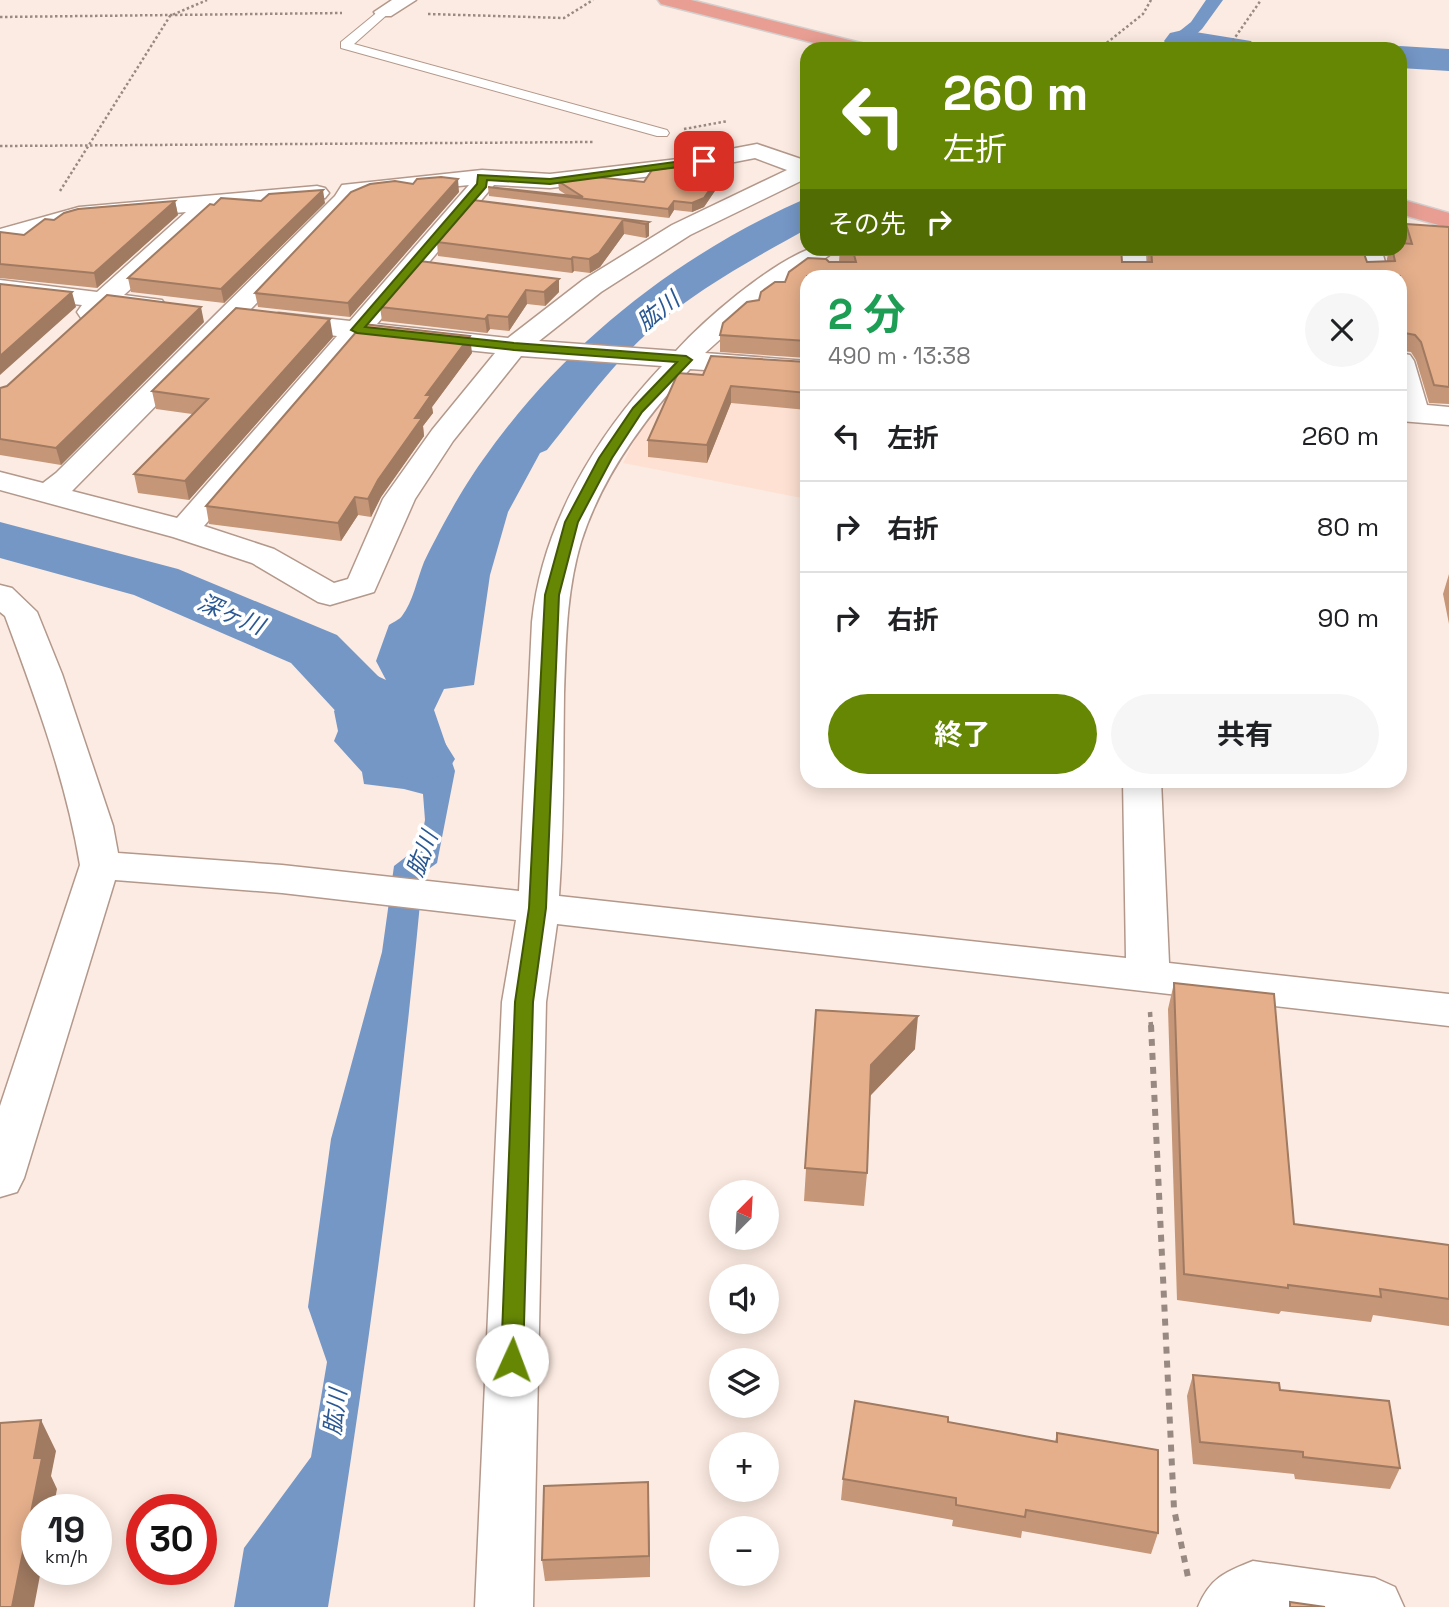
<!DOCTYPE html>
<html lang="ja">
<head>
<meta charset="utf-8">
<style>
  :root { --surface:#fff; --page:#f6f6f6; --text:#202124; --muted:#757577; --line:#e0e0e0; --accent:#658704 }
  body { margin:0; font-family:"Space Grotesk","Noto Sans JP",sans-serif; background:var(--page); color:var(--text); height:100vh; display:flex; flex-direction:column; font-size:26px; white-space:nowrap }
  * { box-sizing:border-box; margin:0 }
  p { font-size:23px; color:var(--muted) }
  .icon { flex:none; width:38px; height:38px; fill:none; stroke:currentColor; stroke-width:2; stroke-linecap:round; stroke-linejoin:round }
  .map { position:relative; flex:1; overflow:hidden }
  .side { position:absolute; left:800px; top:270px; width:607px; height:518px; display:flex; flex-direction:column; background:var(--surface); border-radius:21px; box-shadow:0 4px 18px #0003 }
  .side>* { flex:none }
  .hud { position:absolute; left:800px; top:42px; width:607px; height:214px; border-radius:21px; box-shadow:0 4px 18px #0003; background:#658704; color:#fff; overflow:hidden }
  .needle { width:46px; rotate:24deg }
  .controls { position:absolute; left:709px; top:1180px; display:grid; gap:14px }
  .controls a { display:grid; place-items:center; width:70px; height:70px; border-radius:50%; background:var(--surface); box-shadow:0 4px 18px #0003; font-size:35px }
  .speed { position:absolute; left:21px; top:1494px; display:flex; gap:14px; font-size:35px; font-weight:700; text-align:center }
  .speed>* { display:grid; place-content:center; width:91px; height:91px; border-radius:50%; background:var(--surface); box-shadow:0 4px 18px #0003; line-height:1 }
  .speed small { font-size:18px; font-weight:400 }
  .speed .limit { border:10px solid #d22; background:#fff; color:#111 }
  .pin { position:absolute; display:grid; place-items:center; width:60px; height:60px; color:#fff; margin:-30px; border-radius:14px; box-shadow:0 4px 10px #0006 }
  .me { position:absolute; width:77px; margin:-38px; rotate:2deg; stroke-linejoin:round; filter:drop-shadow(0 0 5px #0008) }
  .turn { display:flex; align-items:center; gap:24px; height:147px; padding:0 28px; font-size:32px }
  .turn .icon { width:91px; height:91px; stroke-width:2.5 }
  .turn b { display:block; font-size:49px; line-height:60px }
  .then { display:flex; align-items:center; height:66px; padding:0 28px; background:#0003; gap:14px; font-size:26px }
  .round { display:grid; place-items:center; flex:none; width:74px; height:74px; border-radius:37px; background:var(--page) }
  .summary { display:flex; align-items:center; justify-content:space-between; height:119px; padding:0 28px }
  h1 { font-size:42px; font-weight:700; line-height:52px; color:#1e9e55 }
  .primary-button { display:flex; gap:14px; margin-top:auto; padding:14px 28px }
  .primary-button a { flex:1; height:80px; border-radius:42px; background:var(--accent); color:#fff; font-size:28px; font-weight:700; line-height:80px; text-align:center }
  .primary-button a+a { background:var(--page); color:var(--text) }
  ul { padding:0; list-style:none }
  li { display:flex; align-items:center; gap:21px; height:91px; padding:0 28px; border-top:2px solid var(--line) }
  li div { flex:1 }
  li b { display:block; font-size:26px }
  li em { font-style:normal }
  .map>svg:first-child { display:block }
  .built { fill:#fee1d2 }
  .water { fill:#7597c6 }
  .lines { fill:none; stroke-linecap:round; stroke-linejoin:round }
  .river { fill:#7597c6; fill-rule:evenodd }
  .service-casing { stroke:#b3988b; stroke-width:2 }
  .minor-casing { stroke:#b3988b; stroke-width:3 }
  .primary-casing { stroke:#d2cfce; stroke-width:3 }
  .path-far2 { stroke:#988a83; stroke-width:2.5; stroke-dasharray:2.5 2.5; stroke-linecap:butt }
  .path-far1 { stroke:#988a83; stroke-width:4.5; stroke-dasharray:5 5; stroke-linecap:butt }
  .path { stroke:#988a83; stroke-width:6; stroke-dasharray:7 7; stroke-linecap:butt }
  .service { fill:#fff; fill-rule:evenodd }
  .minor { fill:#fff; fill-rule:evenodd }
  .primary { fill:#e89e93; fill-rule:evenodd }
  .wall { fill:#c59678 }
  .shaded-wall { fill:#a07a61 }
  .building { fill:#e5af8b; stroke:#a07a61; stroke-width:2 }
  .route { fill:#658704; stroke:#425803; stroke-width:2 }
  .labels { text-anchor:middle; dominant-baseline:central; stroke-width:7; stroke-linejoin:round; paint-order:stroke }
  .water-label { font-size:23px; font-style:italic; fill:#2a5893; stroke:#fff }
</style>
</head>
<body>
<div class="map">
<svg width="1449" height="1607" viewBox="0 0 1449 1607">
  <rect width="100%" height="100%" fill="#fcebe2"/>
  <path class="built" d="M 695,364 L 807,372 L 807,499 L 623,463 L 648,413 Z"/>
  <path class="water" d="M 1206,0 L 1223,0 L 1202,29 L 1180,49 L 1157,49 L 1191,22 Z
    M 807,198 L 807,229 C 756,257 696,290 653,328 C 613,363 580,409 547,450 L 540,453 L 508,512 L 490,575 L 474,685 L 444,689 L 434,710 L 455,771 L 437,863 L 423,873 C 400,1119 367,1364 328,1607 L 234,1607 L 244,1548 L 311,1457 L 327,1362 L 308,1307 L 331,1139 L 382,952 L 394,866 L 420,846 L 425,820 L 423,794 L 404,789 L 364,784 L 362,772 L 334,741 L 338,731 L 334,711 L 371,673 L 386,680 L 376,661 L 389,625 C 393,622 399,620 402,616 C 413,602 417,579 424,562 C 439,531 462,489 482,461 C 564,344 677,255 807,198 Z"/>
  <g class="lines">
    <path class="river" d="M 1183,30 L 1251,41 L 1257,49 L 1170,49 L 1164,41 L 1170,33 Z
      M 1400,46 L 1449,49 L 1449,71 L 1400,68 L 1400,49 L 1386,49 Z
      M 0,522 L 178,569 L 337,635 L 445,743 L 455,759 L 445,775 L 420,781 L 395,775 L 291,663 L 134,595 L 0,558 Z"/>
    <defs>
      <path id="service" d="M 380,10 L 390,12 L 354,44 L 667,130 L 669,133 L 667,136 L 657,136 L 341,48 L 341,42 Z"/>
      <path id="minor" d="M 392,0 L 416,0 L 391,16 L 377,16 L 374,12 Z
        M 757,144 L 807,161 L 807,178 L 690,235 L 601,292 L 539,341 L 676,351 C 706,318 766,267 807,250 C 815,246 829,248 839,248 L 745,317 L 705,353 L 807,361 L 807,377 L 690,369 C 644,419 602,476 581,542 C 566,593 566,642 564,694 C 563,761 564,829 559,896 L 1126,958 L 1123,780 L 1161,780 L 1169,963 L 1449,994 L 1449,1026 L 557,924 L 546,1002 L 533,1607 L 475,1607 L 502,1002 L 516,920 L 282,893 L 115,880 L 24,1178 L 17,1192 L 0,1197 L 0,1106 L 80,865 C 66,780 35,697 5,616 L 0,612 L 0,585 L 12,588 L 37,612 L 62,674 L 113,826 L 118,853 L 282,865 L 519,891 L 532,622 C 542,525 595,437 662,366 L 521,356 L 453,441 L 415,499 L 374,592 L 330,605 L 318,602 L 252,563 L 173,537 L 0,490 L 0,472 L 43,483 L 56,473 L 335,196 L 342,185 L 482,170 L 550,174 L 678,159 ZM 755,158 L 787,170 L 672,225 L 583,280 L 508,338 L 377,324 L 494,185 L 550,188 L 678,173 ZM 469,185 L 350,321 L 279,313 L 270,315 L 266,321 L 270,327 L 337,336 L 177,518 L 72,491 L 354,204 L 359,196 ZM 364,339 L 495,353 L 432,430 L 383,499 L 348,579 L 334,583 L 274,549 L 204,526 Z
        M 317,186 L 325,188 L 329,193 L 325,198 L 218,209 L 124,295 L 162,300 L 166,306 L 162,312 L 153,314 L 109,309 C 99,318 94,321 81,318 L 77,312 L 82,305 L 0,296 L 0,280 L 97,292 L 186,212 L 81,221 L 0,244 L 0,229 L 79,207 Z
        M 1120,248 L 1146,248 L 1147,276 L 1121,276 Z
        M 1356,248 L 1381,248 L 1389,276 L 1363,276 Z
        M 1400,353 L 1410,355 L 1414,361 L 1427,405 L 1449,407 L 1449,425 L 1400,421 Z
        M 1253,1561 L 1375,1578 L 1395,1587 L 1404,1607 L 1198,1607 C 1210,1578 1225,1572 1253,1561 Z"/>
      <path id="primary" d="M 658,0 L 691,0 L 869,45 L 872,49 L 838,49 L 661,4 Z
        M 1400,199 L 1449,213 L 1449,228 L 1400,214 Z"/>
    </defs>
    <use href="#service" class="service-casing"/>
    <use href="#minor" class="minor-casing"/>
    <use href="#primary" class="primary-casing"/>
    <path class="path-far2" d="M 428,14 L 564,18 L 593,0
      M 0,17 L 342,13
      M 1099,49 L 1143,14 L 1151,0
      M 1227,49 L 1261,0
      M 684,129 L 728,121
      M 0,146 L 593,142
      M 60,191 L 170,16 L 207,0"/>
    <path class="path-far1" d="M 1150,1012 L 1151,1027"/>
    <path class="path" d="M 1151,1025 L 1174,1509 L 1189,1582"/>
    <use href="#service" class="service"/>
    <use href="#minor" class="minor"/>
    <use href="#primary" class="primary"/>
  </g>
  <path class="wall" d="M 723,179 L 704,207 L 692,212 L 674,210 L 669,218 L 489,196 L 488,187 L 568,196 L 559,190 L 558,181 L 644,182 Z
    M 459,192 L 350,317 L 258,307 L 255,293 Z
    M 473,200 L 649,222 L 649,236 L 646,238 L 624,234 L 600,267 L 590,273 L 574,271 L 572,273 L 438,256 L 437,242 Z
    M 175,201 L 178,215 L 97,288 L 0,278 L 0,232 L 24,235 Z
    M 261,201 L 325,203 L 224,303 L 131,292 L 128,278 L 214,205 Z
    M 1406,224 L 1449,227 L 1449,404 L 1429,403 L 1416,360 L 1411,352 L 1402,351 L 1402,383 L 1400,391 L 1400,276 L 807,276 L 807,358 L 720,352 L 720,335 L 759,300 L 785,282 L 829,262 L 839,262 L 840,248 L 1121,248 L 1122,262 L 1148,262 L 1148,248 L 1362,248 L 1367,262 L 1387,262 L 1387,259 L 1389,248 L 1400,248 L 1403,243 L 1402,240 Z
    M 559,279 L 559,292 L 545,306 L 527,304 L 509,331 L 490,329 L 487,333 L 382,321 L 380,307 Z
    M 204,322 L 61,465 L 0,455 L 0,388 Z
    M 333,337 L 189,500 L 138,493 L 134,474 L 192,414 L 156,409 L 152,391 Z
    M 472,353 L 432,407 L 433,413 L 423,426 L 424,436 L 381,497 L 371,517 L 358,515 L 341,541 L 209,524 L 206,506 Z
    M 807,362 L 807,410 L 731,403 L 707,463 L 648,457 L 648,440 L 703,375 Z
    M 1449,574 L 1449,624 L 1443,594 Z
    M 1174,983 L 1294,1224 L 1449,1245 L 1449,1326 L 1373,1315 L 1371,1322 L 1281,1311 L 1279,1314 L 1177,1300 L 1168,1009 Z
    M 816,1010 L 915,1049 L 870,1096 L 867,1173 L 864,1206 L 804,1201 Z
    M 1193,1375 L 1280,1390 L 1400,1468 L 1390,1489 L 1295,1479 L 1294,1474 L 1193,1464 L 1187,1396 Z
    M 948,1422 L 1055,1442 L 1057,1433 L 1158,1533 L 1151,1554 L 1022,1531 L 1021,1538 L 952,1526 L 953,1520 L 841,1500 L 843,1479 Z
    M 648,1482 L 650,1577 L 545,1581 L 542,1560 Z"/>
  <path class="shaded-wall" d="M 723,170 L 723,179 L 704,207 L 692,212 L 692,203 Z
    M 458,179 L 459,192 L 350,317 L 348,303 Z
    M 323,190 L 325,203 L 224,303 L 221,289 Z
    M 175,201 L 178,215 L 97,288 L 94,273 Z
    M 674,201 L 674,210 L 669,218 L 668,209 Z
    M 623,220 L 624,234 L 600,267 L 590,273 L 589,259 Z
    M 649,222 L 649,236 L 646,238 L 645,224 Z
    M 573,257 L 574,271 L 572,273 L 571,259 Z
    M 559,279 L 559,292 L 545,306 L 544,292 Z
    M 526,290 L 527,304 L 509,331 L 508,317 Z
    M 72,292 L 76,307 L 0,375 L 0,356 Z
    M 201,307 L 204,322 L 61,465 L 56,448 Z
    M 488,315 L 490,329 L 487,333 L 485,319 Z
    M 330,319 L 333,337 L 189,500 L 185,481 Z
    M 470,336 L 472,353 L 432,407 L 433,413 L 423,426 L 424,436 L 381,497 L 371,517 L 368,499 L 378,480 L 415,418 L 426,395 Z
    M 731,386 L 731,403 L 707,463 L 707,445 Z
    M 355,497 L 358,515 L 341,541 L 338,523 Z
    M 918,1016 L 915,1049 L 868,1098 L 871,1065 Z
    M 41,1420 L 56,1451 L 51,1476 L 57,1489 L 53,1510 L 37,1510 L 37,1570 L 41,1570 L 34,1607 L 12,1607 L 34,1458 Z
    M 648,1482 L 649,1503 L 650,1577 L 649,1556 Z"/>
  <path class="building" d="M 683,166 L 723,170 L 704,198 L 692,203 L 674,201 L 668,209 L 488,187 L 583,197 L 558,181 L 595,177 L 644,182 L 652,170 Z
    M 441,177 L 458,179 L 348,303 L 255,293 L 351,192 L 370,184 L 395,181 L 413,184 L 417,179 Z
    M 323,190 L 221,289 L 128,278 L 210,204 L 214,205 L 221,198 L 261,201 L 269,194 Z
    M 473,200 L 649,222 L 645,224 L 623,220 L 599,253 L 589,259 L 573,257 L 571,259 L 437,242 Z
    M 175,201 L 94,273 L 0,264 L 0,232 L 24,235 L 45,219 L 54,220 L 64,213 L 78,209 Z
    M 1406,224 L 1449,227 L 1449,387 L 1434,385 L 1421,342 L 1415,335 L 1405,333 L 1402,336 L 1402,383 L 1400,383 L 1400,276 L 807,276 L 807,341 L 720,335 L 723,323 L 747,302 L 759,300 L 761,292 L 775,282 L 785,282 L 789,272 L 808,258 L 826,259 L 829,262 L 856,262 L 853,251 L 843,248 L 1121,248 L 1122,262 L 1152,262 L 1151,248 L 1362,248 L 1367,262 L 1395,261 L 1392,248 L 1400,248 L 1400,243 L 1412,244 Z
    M 420,261 L 559,279 L 544,292 L 526,290 L 508,317 L 488,315 L 485,319 L 380,307 Z
    M 0,284 L 72,292 L 0,356 Z
    M 107,295 L 201,307 L 56,448 L 0,439 L 0,388 L 7,386 Z
    M 236,308 L 330,319 L 185,481 L 134,474 L 208,399 L 152,391 Z
    M 363,324 L 470,336 L 426,395 L 431,395 L 415,418 L 422,418 L 378,480 L 368,499 L 355,497 L 338,523 L 206,506 Z
    M 711,356 L 807,362 L 807,393 L 731,386 L 707,445 L 648,440 L 678,373 L 703,375 Z
    M 1174,983 L 1274,994 L 1294,1224 L 1449,1245 L 1449,1299 L 1380,1289 L 1381,1297 L 1288,1285 L 1288,1288 L 1184,1274 Z
    M 816,1010 L 918,1016 L 871,1065 L 867,1173 L 805,1168 Z
    M 1193,1375 L 1279,1383 L 1280,1390 L 1389,1401 L 1400,1468 L 1303,1457 L 1303,1452 L 1200,1442 Z
    M 855,1401 L 948,1417 L 948,1422 L 1057,1442 L 1057,1433 L 1158,1450 L 1158,1533 L 1026,1510 L 1025,1517 L 956,1505 L 956,1498 L 843,1479 Z
    M 41,1420 L 34,1458 L 42,1458 L 12,1607 L 0,1607 L 0,1423 Z
    M 648,1482 L 649,1556 L 542,1560 L 544,1486 Z
    M 1290,1602 L 1325,1607 L 1290,1607 Z"/>
  <path class="route" d="M 704,158 L 709,161 L 708,163 L 550,184 L 487,180 L 486,187 L 365,327 L 514,343 L 686,356 L 692,360 L 642,412 L 612,458 L 578,522 L 559,595 L 546,908 L 533,1002 L 523,1360 L 519,1366 L 512,1369 L 504,1366 L 501,1360 L 515,1002 L 529,908 L 545,595 L 565,522 L 599,458 L 633,408 L 677,362 L 514,350 L 357,333 L 351,330 L 477,184 L 478,175 L 550,179 Z"/>
  <g class="labels">
    <g class="water-label">
      <text transform="translate(658 311) rotate(-38)">肱川</text>
      <text transform="translate(231 614) rotate(23)">深ヶ川</text>
      <text transform="translate(422 854) rotate(-69)">肱川</text>
      <text transform="translate(335 1412) rotate(-82)">肱川</text>
    </g>
  </g>
</svg>
<div class="controls">
<a><svg class="needle" viewBox="-14 -14 28 28"><path d="M0-13l5 13h-10z" fill="#e53935"/><path d="M0 13l5-13h-10z" fill="#757577"/></svg></a>
<a><svg class="icon" aria-label="sound" viewBox="0 0 24 24"><path d="M4 9h4l5-4v14l-5-4H4zM17 9q2 3 0 6"/></svg></a>
<a><svg class="icon" aria-label="layers" viewBox="0 0 24 24"><path d="M12 4l9 5-9 5-9-5zM3 14l9 5 9-5"/></svg></a>
<a>+</a>
<a>−</a>
</div>
<div class="speed"><div>19<small>km/h</small></div><div class="limit">30</div></div>
<div class="pin" style="left:704px;top:161px;background:#d93025"><svg class="icon" aria-label="arrive" viewBox="0 0 24 24"><path d="M6 21V4h12l-3 4 3 4H6"/></svg></div>
<svg class="me" style="left:512px;top:1360px" viewBox="-20 -20 40 40"><circle r="19" fill="#fff"/><path d="M0-13L10 11 0 6-10 11z" fill="#658704"/></svg>
<div class="hud">
<div class="turn"><svg class="icon" aria-label="left" viewBox="0 0 24 24"><path d="M17 20v-9H6M10 6l-5 5 5 5"/></svg><div><b>260 m</b>左折</div></div>
<div class="then">その先<svg class="icon" aria-label="right" viewBox="0 0 24 24"><path d="M7 20v-9h11M14 6l5 5-5 5"/></svg></div>
</div>
<section class="side">
<div class="summary"><div><h1>2 分</h1><p>490 m · 13:38</p></div><a class="round"><svg class="icon" aria-label="close" viewBox="0 0 24 24"><path d="M6 6l12 12M18 6L6 18"/></svg></a></div>
<ul>
<li><svg class="icon" aria-label="left" viewBox="0 0 24 24"><path d="M17 20v-9H6M10 6l-5 5 5 5"/></svg><div><b>左折</b></div><em>260 m</em></li>
<li><svg class="icon" aria-label="right" viewBox="0 0 24 24"><path d="M7 20v-9h11M14 6l5 5-5 5"/></svg><div><b>右折</b></div><em>80 m</em></li>
<li><svg class="icon" aria-label="right" viewBox="0 0 24 24"><path d="M7 20v-9h11M14 6l5 5-5 5"/></svg><div><b>右折</b></div><em>90 m</em></li>
</ul>
<div class="primary-button"><a>終了</a><a>共有</a></div>
</section>
</div>
</body>
</html>
